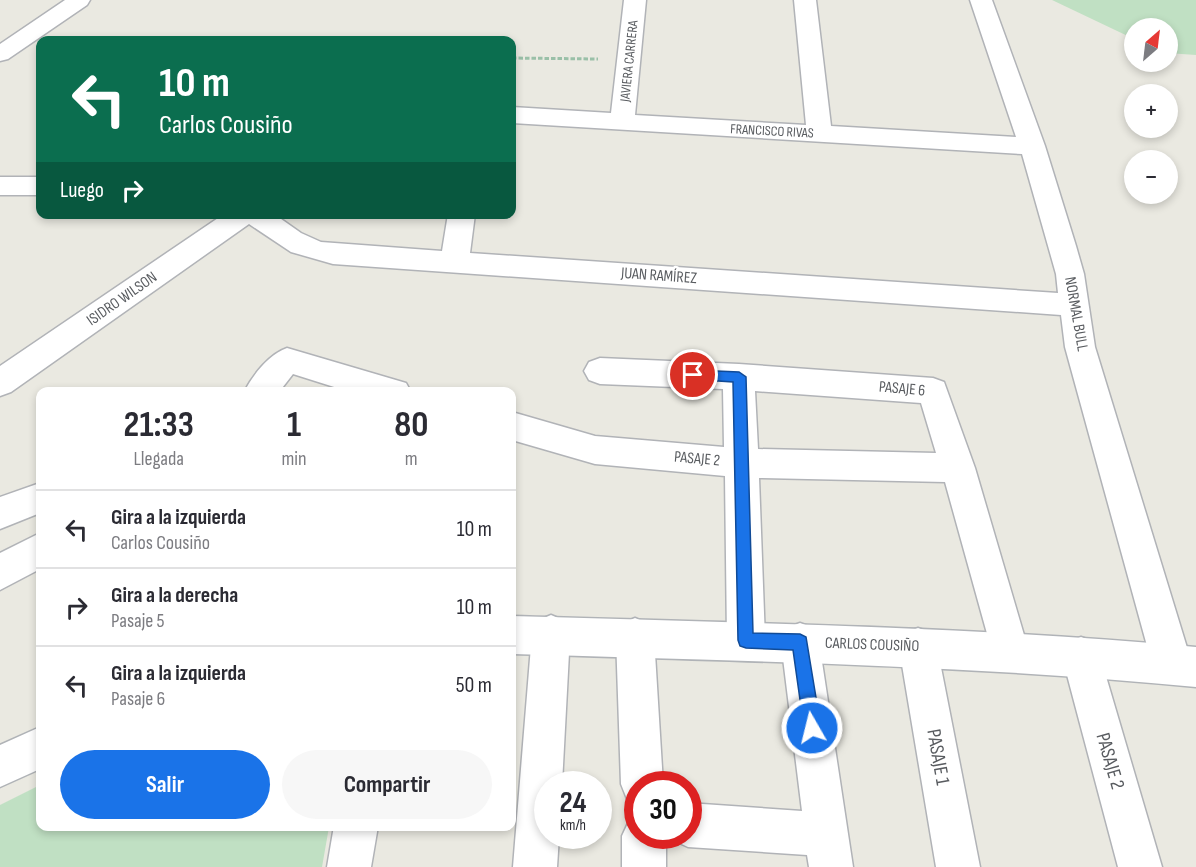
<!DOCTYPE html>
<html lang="es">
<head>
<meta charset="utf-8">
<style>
  :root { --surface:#fff; --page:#f7f7f7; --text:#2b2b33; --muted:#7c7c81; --line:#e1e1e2; --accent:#1a73e8 }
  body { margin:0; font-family:"Sofia Sans Condensed",sans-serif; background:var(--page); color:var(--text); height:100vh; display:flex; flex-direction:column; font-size:22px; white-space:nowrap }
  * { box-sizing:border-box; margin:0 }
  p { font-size:20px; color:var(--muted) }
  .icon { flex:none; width:33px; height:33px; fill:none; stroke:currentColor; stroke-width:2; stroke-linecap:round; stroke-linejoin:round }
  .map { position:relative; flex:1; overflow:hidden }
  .side { position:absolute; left:36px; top:387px; width:480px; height:444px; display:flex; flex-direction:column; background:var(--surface); border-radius:12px; box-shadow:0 3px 9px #0003 }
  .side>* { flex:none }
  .banner { position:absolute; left:36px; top:36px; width:480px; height:183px; border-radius:12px; box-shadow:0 3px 9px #0003; background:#0b6e4f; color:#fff; overflow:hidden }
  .needle { width:39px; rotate:28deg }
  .controls { position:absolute; left:1124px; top:18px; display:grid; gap:12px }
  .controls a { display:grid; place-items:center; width:54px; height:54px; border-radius:50%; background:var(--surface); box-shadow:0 3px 9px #0003; font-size:30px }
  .speed { position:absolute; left:534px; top:771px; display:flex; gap:12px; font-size:30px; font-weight:700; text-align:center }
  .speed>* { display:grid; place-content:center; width:78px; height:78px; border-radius:50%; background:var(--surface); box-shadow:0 3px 9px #0003; line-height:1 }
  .speed small { font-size:15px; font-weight:400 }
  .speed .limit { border:9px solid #d22; background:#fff; color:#111 }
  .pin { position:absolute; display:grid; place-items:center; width:51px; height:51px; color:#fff; margin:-26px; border:3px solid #fff; border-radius:50%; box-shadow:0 2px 6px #0007 }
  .me { position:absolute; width:66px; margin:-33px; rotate:352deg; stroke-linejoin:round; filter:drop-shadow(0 0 4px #0008) }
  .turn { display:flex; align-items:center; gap:21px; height:126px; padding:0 24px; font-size:27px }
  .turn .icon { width:78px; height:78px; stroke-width:2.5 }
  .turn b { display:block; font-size:42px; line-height:51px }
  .then { display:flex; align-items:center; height:57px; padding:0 24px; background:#0003; gap:12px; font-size:22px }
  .eta { display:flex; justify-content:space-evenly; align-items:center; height:102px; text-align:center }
  .eta b { font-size:36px; font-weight:700; line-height:42px }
  .button { display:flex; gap:12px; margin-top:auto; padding:12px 24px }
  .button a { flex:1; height:69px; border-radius:36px; background:var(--accent); color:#fff; font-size:24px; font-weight:700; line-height:69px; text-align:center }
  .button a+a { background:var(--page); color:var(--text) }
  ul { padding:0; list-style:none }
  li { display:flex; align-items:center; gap:18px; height:78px; padding:0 24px; border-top:2px solid var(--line) }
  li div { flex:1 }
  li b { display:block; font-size:22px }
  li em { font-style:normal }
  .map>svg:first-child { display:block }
  .green { fill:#c0e0c3 }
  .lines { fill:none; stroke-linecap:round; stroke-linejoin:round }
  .minor-casing { stroke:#b1b3b7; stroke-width:3 }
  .secondary-casing { stroke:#b0b3b7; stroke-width:3 }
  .path { stroke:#9ac0a8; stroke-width:3; stroke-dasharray:4.5 2; stroke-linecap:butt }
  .minor { fill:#fff; fill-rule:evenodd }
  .secondary { fill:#fff; fill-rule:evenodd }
  .route { fill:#1a73e8; stroke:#114b97; stroke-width:1.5 }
  .labels { text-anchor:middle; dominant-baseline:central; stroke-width:5; stroke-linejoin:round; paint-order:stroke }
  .far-street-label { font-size:14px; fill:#595c60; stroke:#fff }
  .street-label { font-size:16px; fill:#595c60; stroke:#fff }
  .near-street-label { font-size:20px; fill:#595c60; stroke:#fff }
</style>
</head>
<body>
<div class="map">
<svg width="1196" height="867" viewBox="0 0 1196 867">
  <rect width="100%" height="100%" fill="#eae9e1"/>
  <path class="green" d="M 1052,0 L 1196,0 L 1196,55 L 1167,53 L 1167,28 L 1134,28 L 1134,39 Z
    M 40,785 L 40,826 L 329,827 L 322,867 L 0,867 L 0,805 Z"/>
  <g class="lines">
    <defs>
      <path id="minor" d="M 65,0 L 90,0 L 87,5 L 8,59 L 0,61 L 0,44 Z
        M 624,0 L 646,0 L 635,115 L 806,125 L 794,0 L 816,0 L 831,126 L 1016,137 L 970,0 L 992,0 L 1045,146 L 1076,246 L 1084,274 L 1095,347 L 1192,664 L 1186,678 L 1172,684 L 1158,678 L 1152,664 L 1065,347 L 1061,315 L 333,264 L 291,252 L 249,224 L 11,392 L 0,396 L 0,366 L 224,214 L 274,214 L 301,233 L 321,242 L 442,251 L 448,214 L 475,214 L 470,253 L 1058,293 L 1056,274 L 1022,154 L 512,123 L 512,107 L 611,113 Z
        M 0,177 L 40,177 L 40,195 L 0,195 Z
        M 287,348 L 406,383 L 411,392 L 350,392 L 293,374 L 279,392 L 244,392 C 253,375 269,354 287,348 Z
        M 600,358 L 739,364 L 933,378 L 944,382 L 975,468 L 1029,652 L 1024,666 L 1010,671 L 996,666 L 945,482 L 759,478 L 765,640 L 760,653 L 746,659 L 732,653 L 727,640 L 725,476 L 595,464 L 512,440 L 512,412 L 595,436 L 724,447 L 723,389 L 600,384 L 589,380 L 584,371 L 589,362 ZM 755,391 L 921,403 L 936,453 L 758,449 Z
        M 40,483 L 40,513 L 0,529 L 0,497 Z
        M 40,533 L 40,569 L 0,590 L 0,553 Z
        M 551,615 L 565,621 L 570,634 L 562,784 L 548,784 L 548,836 L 559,836 L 557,867 L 513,867 L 532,634 L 537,621 Z
        M 635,618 L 649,624 L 654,637 L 663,784 L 638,784 L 638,803 L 627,799 L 621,784 L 616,637 L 621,624 Z
        M 800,623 L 814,628 L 819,642 L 853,867 L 809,867 L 807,855 L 688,847 L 673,840 L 671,836 L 688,836 L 688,803 L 802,811 L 781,642 L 786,628 Z
        M 918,628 L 932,633 L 937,647 L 980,867 L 936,867 L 899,647 L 904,633 Z
        M 1081,637 L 1095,642 L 1100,656 L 1162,867 L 1118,867 L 1062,656 L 1067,642 Z
        M 638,817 L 638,836 L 666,836 L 666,867 L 622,867 L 622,836 L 629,821 Z
        M 334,826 L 378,826 L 371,867 L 327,867 Z"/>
      <path id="secondary" d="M 512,616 C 740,623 969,626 1196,647 L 1196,687 C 969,665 740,661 512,654 Z
        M 40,727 L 40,769 L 0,787 L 0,745 Z"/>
    </defs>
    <use href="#minor" class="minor-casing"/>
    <use href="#secondary" class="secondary-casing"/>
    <path class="path" d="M 512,58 L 598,59"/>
    <use href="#minor" class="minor"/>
    <use href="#secondary" class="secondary"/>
  </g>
  <path class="route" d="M 693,370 L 739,372 L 746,377 L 753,633 L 800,634 L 806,637 L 821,728 L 818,734 L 812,737 L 806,734 L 804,728 L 793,650 L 746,648 L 740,646 L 738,640 L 733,382 L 688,379 L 686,375 Z"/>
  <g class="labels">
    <g class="far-street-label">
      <text transform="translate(629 61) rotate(-84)">JAVIERA CARRERA</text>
      <text transform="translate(772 131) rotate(3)">FRANCISCO RIVAS</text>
    </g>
    <g class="street-label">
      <text transform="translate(659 276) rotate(4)">JUAN RAMÍREZ</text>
      <text transform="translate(122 299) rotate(-35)">ISIDRO WILSON</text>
      <text transform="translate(1076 314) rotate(80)">NORMAL BULL</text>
      <text transform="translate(902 389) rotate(5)">PASAJE 6</text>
      <text transform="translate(697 459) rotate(5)">PASAJE 2</text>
      <text transform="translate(872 645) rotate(2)">CARLOS COUSIÑO</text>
    </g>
    <g class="near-street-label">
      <text transform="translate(938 757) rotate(80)">PASAJE 1</text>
      <text transform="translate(1110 761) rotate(74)">PASAJE 2</text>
    </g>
  </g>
</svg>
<div class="controls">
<a><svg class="needle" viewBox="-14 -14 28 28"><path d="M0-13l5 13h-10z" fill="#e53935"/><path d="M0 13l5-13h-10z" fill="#7c7c81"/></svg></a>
<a>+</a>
<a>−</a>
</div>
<div class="speed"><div>24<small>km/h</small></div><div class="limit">30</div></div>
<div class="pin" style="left:693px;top:375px;background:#d93025"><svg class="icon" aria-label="arrive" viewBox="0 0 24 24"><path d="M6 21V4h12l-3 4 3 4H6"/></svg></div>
<svg class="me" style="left:812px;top:728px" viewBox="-20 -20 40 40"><circle r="17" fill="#1a73e8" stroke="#fff" stroke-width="3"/><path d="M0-11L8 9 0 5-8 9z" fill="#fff"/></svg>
<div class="banner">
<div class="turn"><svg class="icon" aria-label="left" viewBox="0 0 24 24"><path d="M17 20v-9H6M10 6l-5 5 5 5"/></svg><div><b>10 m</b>Carlos Cousiño</div></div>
<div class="then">Luego<svg class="icon" aria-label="right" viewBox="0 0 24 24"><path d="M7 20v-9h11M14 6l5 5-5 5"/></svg></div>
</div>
<section class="side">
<div class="eta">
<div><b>21:33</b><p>Llegada</p></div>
<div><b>1</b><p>min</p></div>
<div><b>80</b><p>m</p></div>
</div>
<ul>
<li><svg class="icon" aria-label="left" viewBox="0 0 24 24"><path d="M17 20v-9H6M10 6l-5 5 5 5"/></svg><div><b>Gira a la izquierda</b><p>Carlos Cousiño</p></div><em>10 m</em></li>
<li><svg class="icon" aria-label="right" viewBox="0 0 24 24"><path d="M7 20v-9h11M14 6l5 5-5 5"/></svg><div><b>Gira a la derecha</b><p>Pasaje 5</p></div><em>10 m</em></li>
<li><svg class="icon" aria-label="left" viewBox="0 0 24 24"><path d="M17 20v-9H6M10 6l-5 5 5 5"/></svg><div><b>Gira a la izquierda</b><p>Pasaje 6</p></div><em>50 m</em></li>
</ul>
<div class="button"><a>Salir</a><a>Compartir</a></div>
</section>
</div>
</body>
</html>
